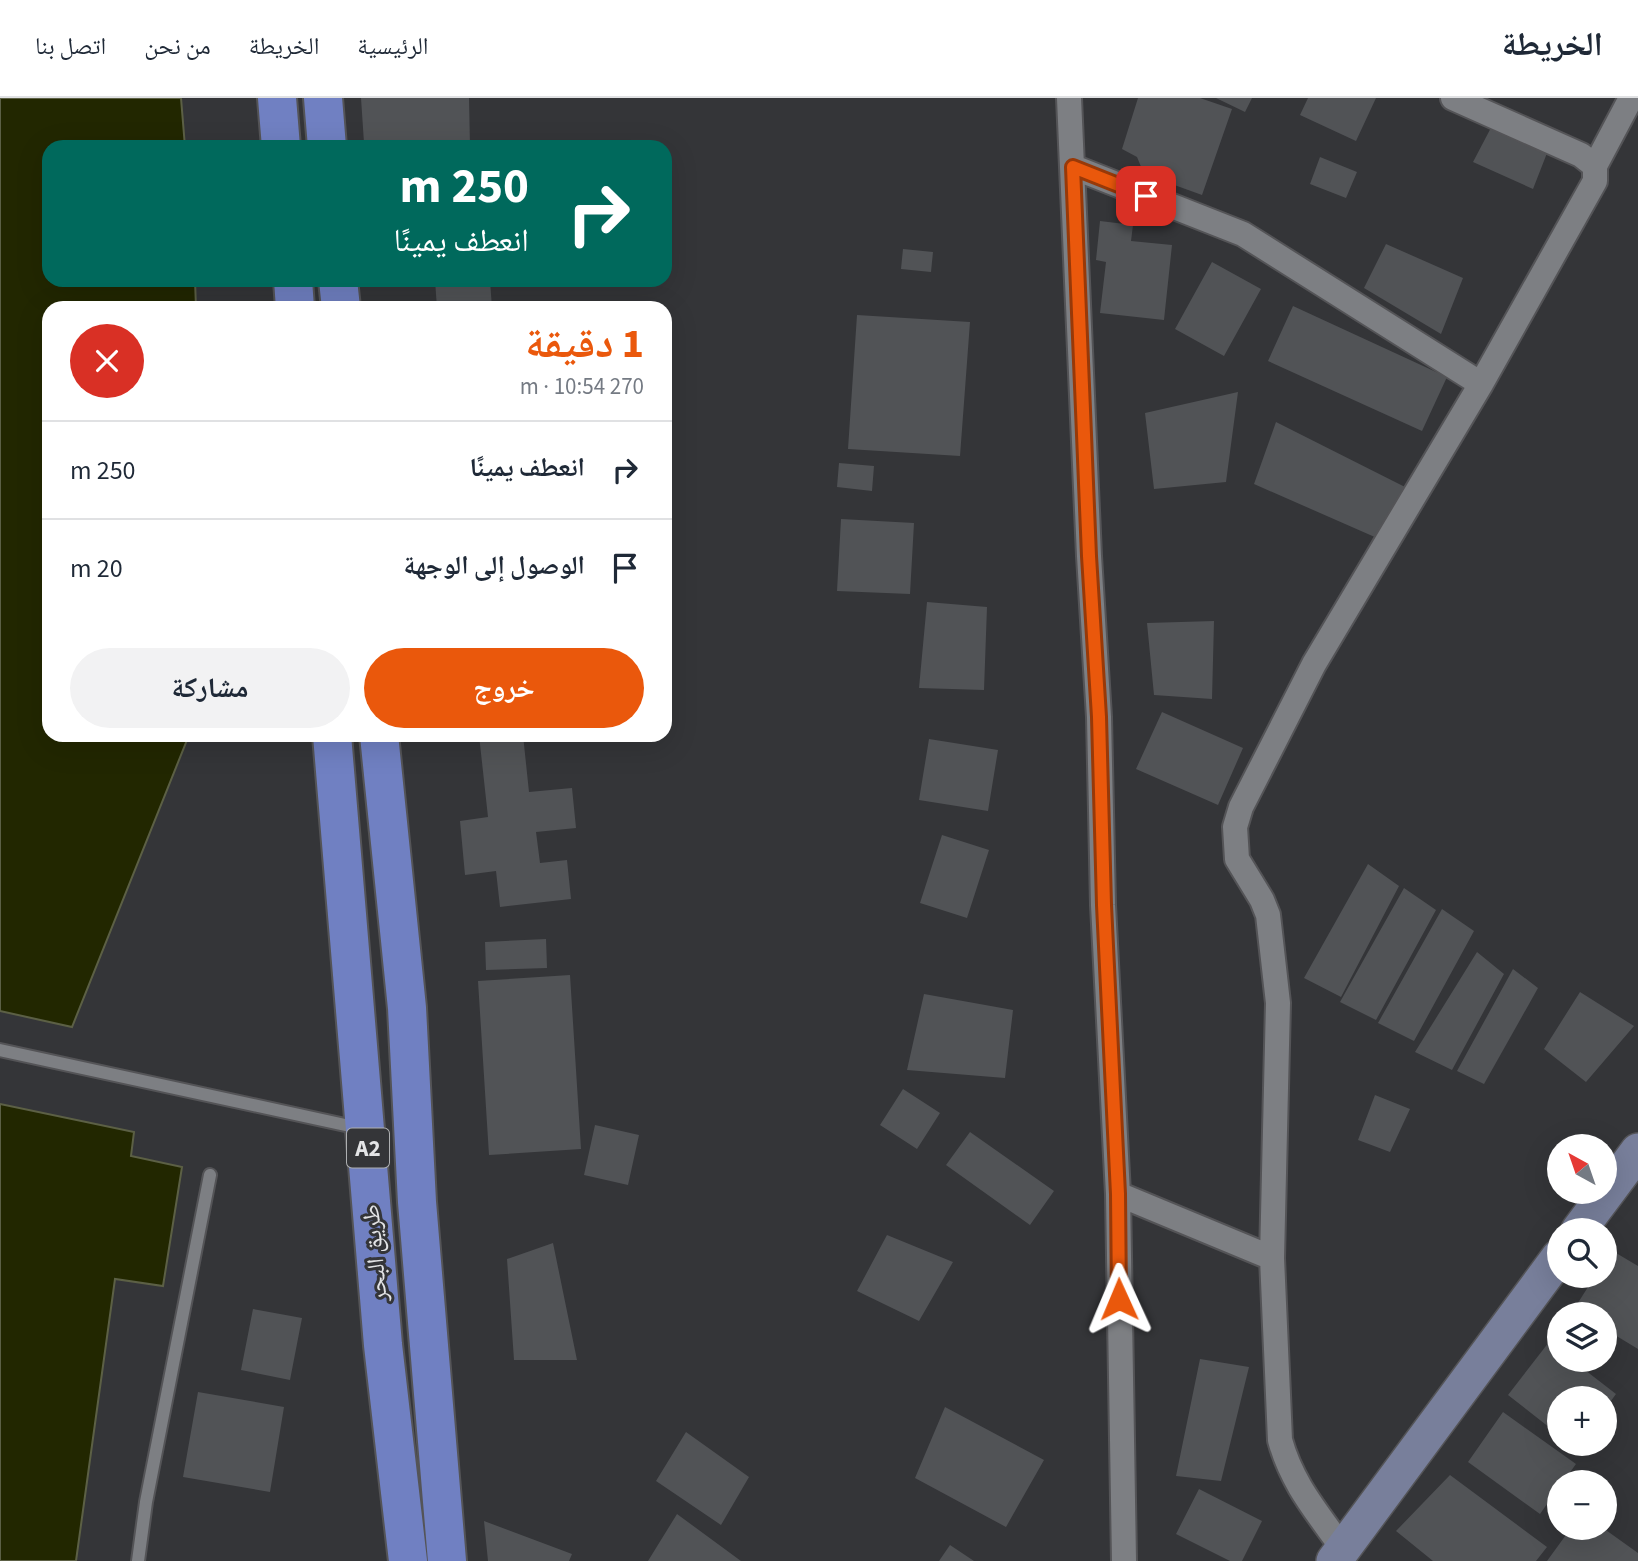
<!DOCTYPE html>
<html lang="ar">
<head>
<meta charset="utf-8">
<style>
  :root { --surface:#fff; --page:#f2f2f3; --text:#1f2937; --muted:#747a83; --line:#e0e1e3; --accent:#ea580c }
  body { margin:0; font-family:"Source Sans 3","Noto Naskh Arabic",sans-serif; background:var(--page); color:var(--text); direction:rtl; height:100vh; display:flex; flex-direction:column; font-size:26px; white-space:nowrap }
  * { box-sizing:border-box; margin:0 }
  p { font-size:23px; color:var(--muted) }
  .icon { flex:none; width:38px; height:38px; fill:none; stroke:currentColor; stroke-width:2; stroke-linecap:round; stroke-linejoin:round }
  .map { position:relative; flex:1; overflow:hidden; direction:ltr }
  .sheet { position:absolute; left:42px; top:203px; width:630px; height:441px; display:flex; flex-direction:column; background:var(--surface); border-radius:21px; box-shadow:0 7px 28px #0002; direction:rtl }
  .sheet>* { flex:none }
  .hud { position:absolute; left:42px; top:42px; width:630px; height:147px; border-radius:21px; box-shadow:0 7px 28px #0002; direction:rtl; background:#00695c; color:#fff; overflow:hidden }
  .needle { width:46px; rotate:320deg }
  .tools { position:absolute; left:1547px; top:1036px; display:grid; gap:14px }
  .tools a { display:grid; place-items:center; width:70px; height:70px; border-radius:50%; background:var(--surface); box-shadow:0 7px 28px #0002; font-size:35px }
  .pin { position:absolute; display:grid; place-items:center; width:60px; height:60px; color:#fff; margin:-30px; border-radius:14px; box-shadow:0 4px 10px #0006 }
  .me { position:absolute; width:77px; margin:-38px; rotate:359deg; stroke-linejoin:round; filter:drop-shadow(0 0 5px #0008) }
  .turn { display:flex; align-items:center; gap:24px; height:147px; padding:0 28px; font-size:32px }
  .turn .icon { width:91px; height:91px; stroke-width:2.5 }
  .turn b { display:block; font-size:49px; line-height:60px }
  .round { display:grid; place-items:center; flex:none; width:74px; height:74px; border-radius:37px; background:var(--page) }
  .summary { display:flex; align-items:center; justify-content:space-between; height:119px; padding:0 28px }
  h1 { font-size:42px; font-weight:700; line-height:52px; color:var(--accent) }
  .cta { display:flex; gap:14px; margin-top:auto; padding:14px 28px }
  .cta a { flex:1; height:80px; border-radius:42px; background:var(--accent); color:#fff; font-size:28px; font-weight:700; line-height:80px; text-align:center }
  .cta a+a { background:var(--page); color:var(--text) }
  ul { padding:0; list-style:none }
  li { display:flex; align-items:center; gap:21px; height:98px; padding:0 28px; border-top:2px solid var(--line) }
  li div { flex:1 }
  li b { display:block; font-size:26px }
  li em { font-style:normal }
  header { display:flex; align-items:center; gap:42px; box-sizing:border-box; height:98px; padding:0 35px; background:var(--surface); border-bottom:2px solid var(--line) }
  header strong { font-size:33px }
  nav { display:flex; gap:38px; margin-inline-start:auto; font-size:24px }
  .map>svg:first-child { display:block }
  .water { fill:#222700; stroke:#5c6045; stroke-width:2 }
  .building { fill:#515356 }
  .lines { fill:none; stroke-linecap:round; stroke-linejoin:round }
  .service-casing { stroke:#545457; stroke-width:16 }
  .minor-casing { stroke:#545457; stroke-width:28 }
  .secondary-casing { stroke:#545457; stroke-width:38 }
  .trunk-casing { stroke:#545457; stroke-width:42 }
  .service { stroke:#7d7f83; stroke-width:12 }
  .minor { stroke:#7d7f83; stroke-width:24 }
  .secondary { stroke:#787f9b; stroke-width:35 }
  .trunk { stroke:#7080c2; stroke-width:38 }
  .route-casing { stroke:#983908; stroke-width:18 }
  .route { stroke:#ea580c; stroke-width:12 }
  .labels { text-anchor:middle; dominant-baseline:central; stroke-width:6; stroke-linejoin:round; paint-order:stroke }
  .shield { fill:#343538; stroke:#aeb0b2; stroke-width:2 }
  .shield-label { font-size:23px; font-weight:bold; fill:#e3e4e6 }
  .street-label { font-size:24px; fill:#e3e4e6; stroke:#343538 }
</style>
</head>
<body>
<header>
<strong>الخريطة</strong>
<nav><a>الرئيسية</a><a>الخريطة</a><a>من نحن</a><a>اتصل بنا</a></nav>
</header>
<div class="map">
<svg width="1638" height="1463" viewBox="0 0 1638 1463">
  <rect width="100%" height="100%" fill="#343538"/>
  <path class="water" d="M 0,0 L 181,0 L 185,49 L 49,49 L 49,182 L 195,182 L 196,210 L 49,210 L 49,637 L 189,637 L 72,929 L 0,913 Z
    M 0,1006 L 134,1034 L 131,1058 L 182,1069 L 163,1188 L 115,1181 L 76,1463 L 0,1463 Z"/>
  <path class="building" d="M 361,0 L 469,0 L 470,49 L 364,45 Z
    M 1138,0 L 1200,0 L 1232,11 L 1202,97 L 1144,76 L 1137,59 L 1122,51 Z
    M 1216,0 L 1252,0 L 1245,14 Z
    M 1308,0 L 1376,0 L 1356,43 L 1300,17 Z
    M 1494,24 L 1549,50 L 1533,91 L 1473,64 Z
    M 1320,59 L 1357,74 L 1346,100 L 1310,86 Z
    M 1100,123 L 1133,127 L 1131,143 L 1172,147 L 1164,222 L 1100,215 L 1106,164 L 1096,162 Z
    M 1386,146 L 1463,180 L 1441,236 L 1364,190 Z
    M 903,151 L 933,154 L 931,174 L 901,171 Z
    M 1212,164 L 1261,191 L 1224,258 L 1175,231 Z
    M 435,182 L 490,182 L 492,210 L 437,210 Z
    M 1293,208 L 1447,279 L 1422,333 L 1268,263 Z
    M 857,217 L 970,224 L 960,358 L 848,351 Z
    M 1238,294 L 1226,384 L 1154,391 L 1145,315 Z
    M 1276,324 L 1409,391 L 1377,440 L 1254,386 Z
    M 839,365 L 874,368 L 872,393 L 837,389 Z
    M 841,421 L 914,425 L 910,496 L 837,493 Z
    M 927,504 L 987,509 L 984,592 L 919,590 Z
    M 1214,523 L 1212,601 L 1154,597 L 1147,525 Z
    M 1162,614 L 1243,650 L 1218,707 L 1136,671 Z
    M 479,637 L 523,637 L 529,694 L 572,690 L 576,730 L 536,734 L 540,765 L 567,762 L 571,801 L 500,809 L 496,773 L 465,777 L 460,723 L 488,719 Z
    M 929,641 L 998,652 L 988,713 L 919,702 Z
    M 942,737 L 989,752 L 967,820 L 920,805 Z
    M 1368,766 L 1399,788 L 1341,899 L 1304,880 Z
    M 1404,790 L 1436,812 L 1376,922 L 1340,904 Z
    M 1442,811 L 1474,833 L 1414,943 L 1378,925 Z
    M 546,841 L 547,870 L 486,872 L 485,844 Z
    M 1477,854 L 1504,876 L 1452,972 L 1415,954 Z
    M 1513,871 L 1538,890 L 1484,986 L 1457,973 Z
    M 570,877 L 581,1051 L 489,1057 L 478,883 Z
    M 1580,894 L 1634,928 L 1586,984 L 1544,951 Z
    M 924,896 L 1013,912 L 1005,980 L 907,972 Z
    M 903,991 L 940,1015 L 917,1051 L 880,1027 Z
    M 1375,997 L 1410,1011 L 1390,1054 L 1358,1042 Z
    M 595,1027 L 639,1037 L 628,1087 L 584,1077 Z
    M 970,1034 L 1054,1093 L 1030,1127 L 946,1067 Z
    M 887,1137 L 953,1164 L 919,1223 L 857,1193 Z
    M 553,1145 L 577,1262 L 514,1262 L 507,1161 Z
    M 1611,1152 L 1638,1168 L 1638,1251 L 1605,1231 L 1605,1216 L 1582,1216 L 1574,1211 L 1595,1178 L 1605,1178 L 1605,1162 Z
    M 253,1211 L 302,1220 L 290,1282 L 241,1272 Z
    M 1549,1244 L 1559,1252 L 1559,1262 L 1572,1262 L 1616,1296 L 1605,1311 L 1605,1300 L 1559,1300 L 1559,1337 L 1508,1297 Z
    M 1200,1261 L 1249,1269 L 1221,1383 L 1176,1378 Z
    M 198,1294 L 284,1309 L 270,1394 L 183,1379 Z
    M 945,1309 L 1044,1362 L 1006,1429 L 915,1380 Z
    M 1503,1314 L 1576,1366 L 1563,1384 L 1559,1384 L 1559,1389 L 1540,1416 L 1468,1364 Z
    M 686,1334 L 749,1379 L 721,1427 L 656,1383 Z
    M 1450,1377 L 1547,1449 L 1536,1463 L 1433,1463 L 1396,1433 Z
    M 1199,1391 L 1262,1423 L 1242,1463 L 1230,1463 L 1176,1436 Z
    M 677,1416 L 741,1463 L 648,1463 Z
    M 484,1423 L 572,1456 L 569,1463 L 488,1463 Z
    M 1571,1430 L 1603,1430 L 1638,1455 L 1638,1463 L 1547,1463 Z
    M 950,1447 L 974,1463 L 939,1463 Z"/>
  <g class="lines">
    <defs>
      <path id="service" d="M 0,952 L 359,1030
        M 138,1463 L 146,1404 L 210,1077"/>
      <path id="minor" d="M 1069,0 L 1089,458 L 1099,619 L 1103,807 L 1118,1096 L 1124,1463
        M 1453,0 L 1581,57 L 1595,68
        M 1073,69 L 1243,136 L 1481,286
        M 1118,1096 L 1272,1160
        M 1343,1451 C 1317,1414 1292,1386 1280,1342 L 1272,1160 L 1278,905 L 1268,817 L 1262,802 L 1237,761 L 1235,729 L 1241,709 L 1314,566 L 1481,286 L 1595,83 L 1595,68 L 1631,0"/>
      <path id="secondary" d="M 1579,1132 L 1638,1053
        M 1334,1463 L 1559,1159"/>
      <path id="trunk" d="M 277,0 L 281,49
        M 323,0 L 327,49
        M 293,182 L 295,210
        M 338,182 L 341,210
        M 332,637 L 383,1247 L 408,1463
        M 379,637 L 407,910 L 417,1104 L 447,1463"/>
    </defs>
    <use href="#service" class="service-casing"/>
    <use href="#minor" class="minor-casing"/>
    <use href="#secondary" class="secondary-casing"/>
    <use href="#trunk" class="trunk-casing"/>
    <use href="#service" class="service"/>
    <use href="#minor" class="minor"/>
    <use href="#secondary" class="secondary"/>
    <use href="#trunk" class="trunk"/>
  </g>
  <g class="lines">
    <defs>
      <path id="route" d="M 1119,1201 L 1118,1096 L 1104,807 L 1099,619 L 1089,458 L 1073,69 L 1146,98"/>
    </defs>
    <use href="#route" class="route-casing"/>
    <use href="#route" class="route"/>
  </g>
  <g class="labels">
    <rect class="shield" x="347" y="1030.5" width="42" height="39" rx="5"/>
    <g class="shield-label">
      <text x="368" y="1050">A2</text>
    </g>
    <g class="street-label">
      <text transform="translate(375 1155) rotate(-95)">طريق البحر</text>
    </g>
  </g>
</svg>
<div class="tools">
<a><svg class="needle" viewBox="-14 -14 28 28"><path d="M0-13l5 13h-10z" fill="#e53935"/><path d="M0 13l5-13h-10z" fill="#747a83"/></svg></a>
<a><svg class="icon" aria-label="search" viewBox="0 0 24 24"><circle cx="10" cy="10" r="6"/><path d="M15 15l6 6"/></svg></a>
<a><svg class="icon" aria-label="layers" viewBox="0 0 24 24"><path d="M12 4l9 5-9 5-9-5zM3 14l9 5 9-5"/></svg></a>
<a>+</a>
<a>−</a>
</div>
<div class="pin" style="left:1146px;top:98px;background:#d93025"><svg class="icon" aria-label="arrive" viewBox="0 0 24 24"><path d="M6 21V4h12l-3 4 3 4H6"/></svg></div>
<svg class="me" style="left:1119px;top:1201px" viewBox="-20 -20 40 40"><path d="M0-17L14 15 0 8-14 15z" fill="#ea580c" stroke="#fff" stroke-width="4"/></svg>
<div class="hud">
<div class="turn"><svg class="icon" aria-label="right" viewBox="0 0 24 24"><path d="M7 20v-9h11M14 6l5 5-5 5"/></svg><div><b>250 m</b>انعطف يمينًا</div></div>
</div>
<section class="sheet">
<div class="summary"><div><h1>1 دقيقة</h1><p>270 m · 10:54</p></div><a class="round" style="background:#d93025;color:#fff"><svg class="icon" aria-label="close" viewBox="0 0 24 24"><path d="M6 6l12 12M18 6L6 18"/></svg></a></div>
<ul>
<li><svg class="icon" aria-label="right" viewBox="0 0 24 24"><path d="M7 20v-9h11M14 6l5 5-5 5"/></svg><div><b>انعطف يمينًا</b></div><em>250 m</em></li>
<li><svg class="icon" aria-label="arrive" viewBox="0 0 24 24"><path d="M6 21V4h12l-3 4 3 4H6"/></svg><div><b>الوصول إلى الوجهة</b></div><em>20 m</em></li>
</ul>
<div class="cta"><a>خروج</a><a>مشاركة</a></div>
</section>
</div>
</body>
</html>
